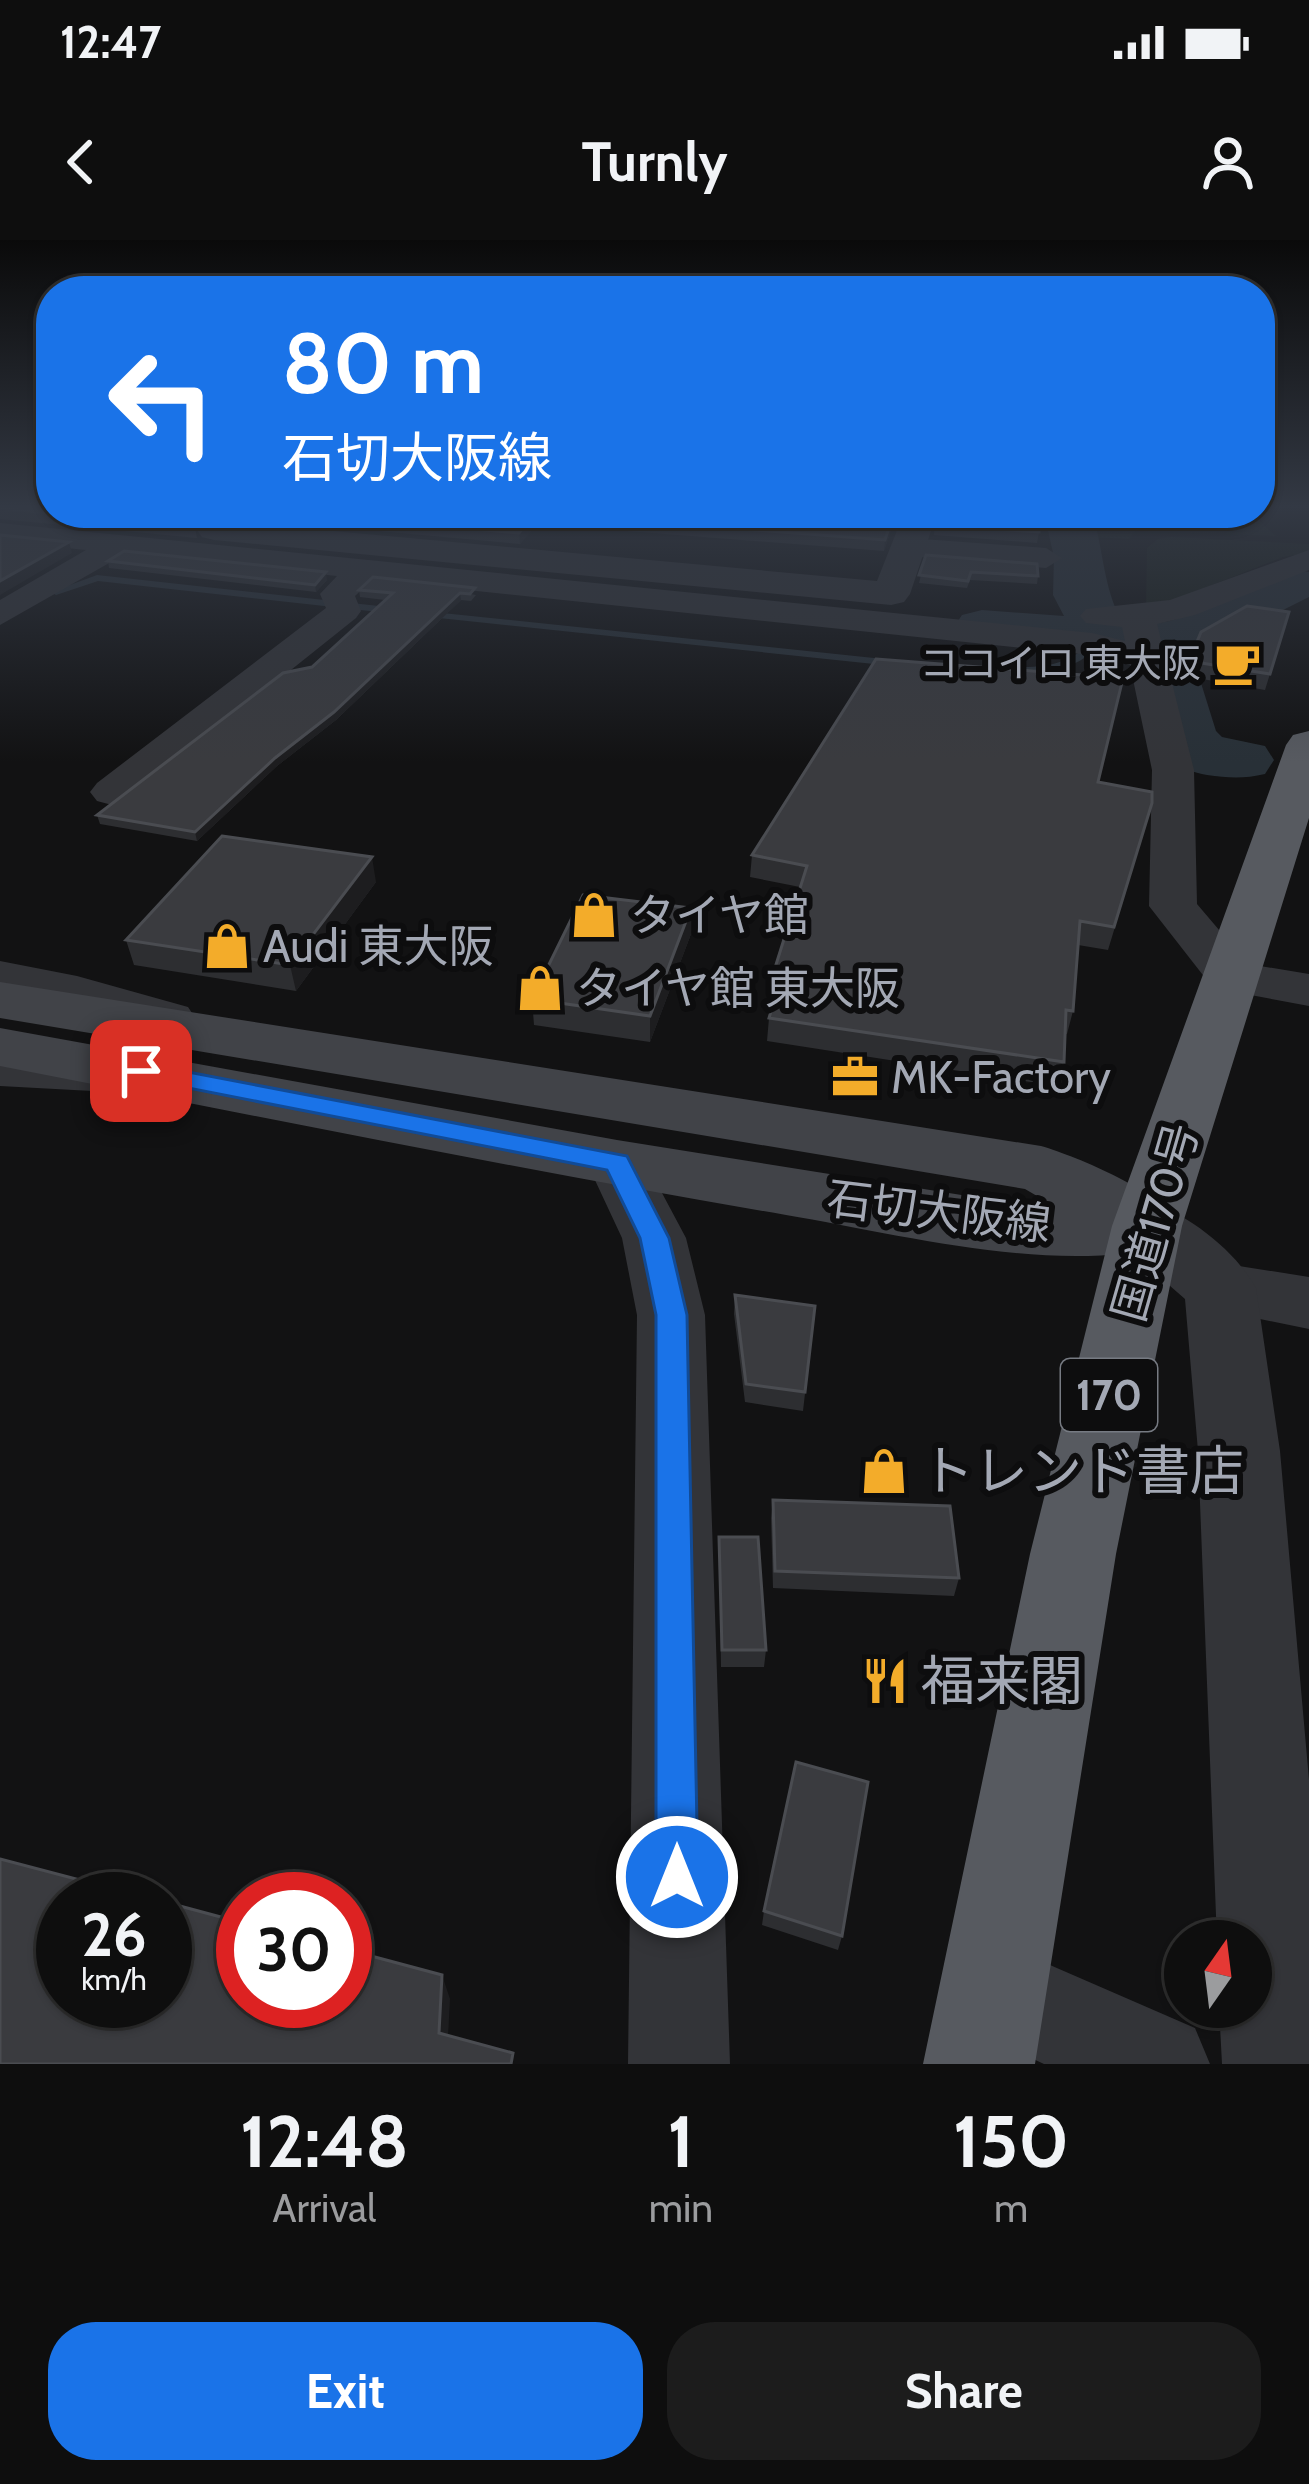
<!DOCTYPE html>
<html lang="en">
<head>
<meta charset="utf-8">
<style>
  :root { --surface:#0e0e0e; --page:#1c1c1c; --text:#f1f3f6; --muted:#9b9c9e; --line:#2e2e2e; --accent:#1a73e8 }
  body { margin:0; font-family:Cabin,"Noto Sans JP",sans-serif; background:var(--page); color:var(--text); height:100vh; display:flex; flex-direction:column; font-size:45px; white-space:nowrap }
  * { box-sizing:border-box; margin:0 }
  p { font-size:39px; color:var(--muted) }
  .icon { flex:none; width:66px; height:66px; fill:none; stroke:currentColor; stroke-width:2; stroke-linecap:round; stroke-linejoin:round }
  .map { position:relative; height:1824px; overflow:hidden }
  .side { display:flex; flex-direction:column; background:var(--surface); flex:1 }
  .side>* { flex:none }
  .top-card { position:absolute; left:36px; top:36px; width:1239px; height:252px; border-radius:48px; box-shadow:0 3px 9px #0004,0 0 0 3px var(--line); background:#1a73e8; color:#fff; overflow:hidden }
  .needle { width:78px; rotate:14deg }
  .buttons { position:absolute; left:1164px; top:1680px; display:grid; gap:24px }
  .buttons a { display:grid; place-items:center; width:108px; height:108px; border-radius:50%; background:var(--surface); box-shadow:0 3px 9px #0004,0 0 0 3px var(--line); font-size:60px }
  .speed { position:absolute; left:36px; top:1632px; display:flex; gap:24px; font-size:60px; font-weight:700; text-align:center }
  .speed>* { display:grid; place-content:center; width:156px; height:156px; border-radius:50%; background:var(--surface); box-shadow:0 3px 9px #0004,0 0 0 3px var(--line); line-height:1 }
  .speed small { font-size:30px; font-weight:400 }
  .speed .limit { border:18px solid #d22; background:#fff; color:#111 }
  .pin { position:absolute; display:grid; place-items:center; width:102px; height:102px; color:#fff; margin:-51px; border-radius:24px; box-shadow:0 6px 18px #0006 }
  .me { position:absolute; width:132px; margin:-66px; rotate:0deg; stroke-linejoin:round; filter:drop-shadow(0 0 9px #0008) }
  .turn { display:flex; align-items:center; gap:42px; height:252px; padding:0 48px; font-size:54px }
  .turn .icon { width:156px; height:156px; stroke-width:2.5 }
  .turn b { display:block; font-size:84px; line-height:102px }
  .eta { display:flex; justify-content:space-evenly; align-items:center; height:204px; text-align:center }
  .eta b { font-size:72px; font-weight:700; line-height:84px }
  .action { display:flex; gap:24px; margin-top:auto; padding:24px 48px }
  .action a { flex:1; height:138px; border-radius:48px; background:var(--accent); color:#fff; font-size:48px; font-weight:700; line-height:138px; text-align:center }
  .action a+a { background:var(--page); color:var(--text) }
  .status { display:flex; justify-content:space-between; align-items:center; height:84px; padding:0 60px; background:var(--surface); direction:ltr }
  .status svg { height:33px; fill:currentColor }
  header { display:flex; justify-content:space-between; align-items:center; height:156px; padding:0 48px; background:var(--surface); font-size:54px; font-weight:700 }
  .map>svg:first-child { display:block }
  .green { fill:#181e19 }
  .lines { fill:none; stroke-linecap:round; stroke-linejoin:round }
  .stream { fill:#283037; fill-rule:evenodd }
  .river { fill:#283037; fill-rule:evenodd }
  .minor { fill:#333438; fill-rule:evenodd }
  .tertiary { fill:#333438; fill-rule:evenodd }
  .secondary { fill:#414348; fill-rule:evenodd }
  .trunk { fill:#575a60; fill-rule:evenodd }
  .wall { fill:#2d2e31 }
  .shaded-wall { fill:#1d1d1f }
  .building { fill:#3a3b3f; stroke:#4a4c51; stroke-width:3 }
  .route { fill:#1a73e8; stroke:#114b97; stroke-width:3 }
  .labels { text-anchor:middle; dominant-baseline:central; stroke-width:12; stroke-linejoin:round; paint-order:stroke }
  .far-poi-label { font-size:39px; fill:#a3a8b4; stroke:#0d0d0e; text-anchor:end }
  .shield { fill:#0d0d0e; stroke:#767a82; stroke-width:3 }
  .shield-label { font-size:42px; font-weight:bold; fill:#a3a8b4 }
  .poi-label { font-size:45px; fill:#a3a8b4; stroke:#0d0d0e; text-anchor:start }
  .street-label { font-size:45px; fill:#a3a8b4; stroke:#0d0d0e }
  .near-poi-label { font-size:54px; fill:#a3a8b4; stroke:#0d0d0e; text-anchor:start }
</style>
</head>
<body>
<div class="status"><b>12:47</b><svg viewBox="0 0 49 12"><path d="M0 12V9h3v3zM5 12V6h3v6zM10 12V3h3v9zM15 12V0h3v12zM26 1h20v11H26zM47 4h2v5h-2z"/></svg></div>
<header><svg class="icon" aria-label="back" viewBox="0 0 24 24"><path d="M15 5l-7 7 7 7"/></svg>Turnly<svg class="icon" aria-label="person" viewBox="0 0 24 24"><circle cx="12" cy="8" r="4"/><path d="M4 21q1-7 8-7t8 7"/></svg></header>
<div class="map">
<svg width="1309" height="1824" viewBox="0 0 1309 1824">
  <rect width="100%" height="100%" fill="#121213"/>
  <path class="green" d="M 1090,273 L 1193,273 L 1258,280 L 1276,296 L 1135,291 L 1129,299 L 1092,297 Z
    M 1172,297 L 1309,304 L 1309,313 L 1283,317 L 1157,367 L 1146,366 L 1147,308 L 1158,299 Z"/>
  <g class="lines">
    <path class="stream" d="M 97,335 L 397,368 L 402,371 L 397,374 L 98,341 L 56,355 L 51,352 Z
      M 423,371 L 893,420 L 898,423 L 893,426 L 420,376 L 418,374 Z
      M 1098,396 L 1107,398 C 1073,436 1043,433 996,433 L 991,430 L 996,427 C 1041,427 1065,430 1098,396 Z"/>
    <path class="river" d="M 1044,273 L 1092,273 C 1104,310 1103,348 1122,381 C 1138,382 1154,385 1169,381 C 1214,370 1262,320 1309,332 L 1309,357 L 1211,406 L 1191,411 L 1216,491 L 1222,497 L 1265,506 L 1274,520 L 1265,534 C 1244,539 1228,538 1207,535 C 1145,524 1147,474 1136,423 L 1117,415 L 962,399 L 954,387 L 962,375 L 982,370 L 1064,376 L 1053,355 L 1054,317 Z"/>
    <path class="minor" d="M 0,283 L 1092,393 L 1125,401 L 1122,387 L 1086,383 L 1080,376 L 1086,369 L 1170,360 L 1309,310 L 1309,330 L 1195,375 L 1157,384 L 1194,530 L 1197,664 L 1248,724 L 1309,734 L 1309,766 L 1213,748 L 1149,666 L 1152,530 L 1130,425 L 1091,415 L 372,340 L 355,356 L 361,371 L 356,378 L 127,561 L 112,565 L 97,561 L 90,552 L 97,543 L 326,368 L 320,354 L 337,336 L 125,314 L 0,385 L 0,360 L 86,310 L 0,301 Z
      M 908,298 L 1046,308 L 1062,318 L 1046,328 L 897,315 L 892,308 Z
      M 0,721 L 77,736 L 188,767 L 196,779 L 188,791 L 169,795 L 68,766 L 0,753 Z
      M 0,810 L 112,820 L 120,833 L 112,846 L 92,851 L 0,846 Z
      M 617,902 L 638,908 L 686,998 L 705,1075 L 730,1824 L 628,1824 L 637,1075 L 622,998 L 587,923 L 596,908 Z
      M 1220,1023 L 1309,1037 L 1309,1089 L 1197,1066 L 1187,1048 L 1197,1030 Z
      M 990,1699 L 1195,1788 L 1210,1824 L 1044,1824 L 955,1783 L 941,1748 L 955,1713 Z"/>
    <path class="tertiary" d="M 898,273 L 932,273 L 932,288 L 910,354 L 904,362 L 891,365 L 214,300 L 202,297 L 197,290 L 202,283 L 214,280 L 877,341 L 898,288 Z
      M 1147,961 C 1187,973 1236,1011 1256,1048 L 1280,1211 L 1309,1540 L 1309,1824 L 1222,1824 L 1219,1767 L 1251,1767 L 1251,1701 L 1217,1701 L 1198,1211 L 1185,1059 L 1122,1004 L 1112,986 L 1122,968 Z"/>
    <path class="secondary" d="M 0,742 L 1041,906 C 1079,917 1163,953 1182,986 L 1172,1004 C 1060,1037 900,994 786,975 C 523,930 262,877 0,826 L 0,788 L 617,900 L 1018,964 L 1049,963 L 1025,949 L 0,778 Z"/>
    <path class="trunk" d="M 1309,491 L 1309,578 L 1182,986 L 1116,1314 L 1035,1824 L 923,1824 L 1030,1314 L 1112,986 L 1286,505 L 1293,495 Z"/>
  </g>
  <path class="wall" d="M 0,266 L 51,273 L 897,273 L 884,311 L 537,284 L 520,304 L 214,276 L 198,280 L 195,287 L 197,298 L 0,279 Z
    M 935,273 L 1038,273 L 1039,292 L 1037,303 L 934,295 Z
    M 926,315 L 1038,336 L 1037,344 L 970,340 L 967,348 L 919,343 Z
    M 108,321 L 327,340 L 316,352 L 109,328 Z
    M 373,337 L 476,355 L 471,361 L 461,360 L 336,480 L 277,526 L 197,601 L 100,584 L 97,575 L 312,427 L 385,360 L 360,357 L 359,350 Z
    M 1289,372 L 1265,450 L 1185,436 L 1189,421 Z
    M 1098,542 L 1146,585 L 1108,710 L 1078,705 L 1073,771 L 1067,794 L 1065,794 L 1064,822 L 1057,846 L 767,801 L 769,778 L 776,755 L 772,754 L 774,731 L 800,647 L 750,637 L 752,615 Z
    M 376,642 L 296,751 L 134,725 L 126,700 Z
    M 691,668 L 691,694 L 650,802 L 534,785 L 532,759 Z
    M 735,1055 L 815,1066 L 803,1171 L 745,1162 L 734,1074 Z
    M 773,1260 L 959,1338 L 954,1356 L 773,1348 L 771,1278 Z
    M 719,1297 L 766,1410 L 764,1427 L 721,1427 Z
    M 764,1671 L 842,1696 L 838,1710 L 762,1685 Z"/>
  <path class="shaded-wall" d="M 194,273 L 214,273 L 214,276 L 198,280 L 194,287 L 190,279 Z
    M 536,273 L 537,284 L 520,304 L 519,293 Z
    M 894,273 L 897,273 L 884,311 L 885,300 Z
    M 69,302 L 72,313 L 0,355 L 0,341 Z
    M 326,332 L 327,340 L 316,352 L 315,345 Z
    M 460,353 L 461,360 L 336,480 L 277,526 L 197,601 L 195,592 L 275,518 Z
    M 372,617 L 376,642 L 296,751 L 290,725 Z
    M 691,668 L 691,694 L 650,802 L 650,776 Z
    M 442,1735 L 450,1759 L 447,1816 L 439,1793 Z"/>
  <path class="building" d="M 0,266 L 51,266 L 51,273 L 194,273 L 190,279 L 195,288 L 0,268 Z
    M 301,273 L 894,273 L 885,300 L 536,273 L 519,293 Z
    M 936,273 L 1038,273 L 1039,292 L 936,285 Z
    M 0,295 L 69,302 L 0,341 Z
    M 124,311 L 326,332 L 315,345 L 108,321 Z
    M 926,315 L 1037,324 L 1038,336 L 971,332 L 968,341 L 919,335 Z
    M 373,337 L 475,348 L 470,354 L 460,353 L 334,472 L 275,518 L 195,592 L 97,575 L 283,433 L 312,427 L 393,353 L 359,350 Z
    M 1247,366 L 1289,372 L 1270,434 L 1189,421 L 1201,392 Z
    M 876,419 L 1123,438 L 1098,542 L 1152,552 L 1152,563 L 1114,687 L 1080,681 L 1073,771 L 1066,770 L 1064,822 L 769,778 L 783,732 L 774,731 L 807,626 L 752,615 Z
    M 222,596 L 372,617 L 290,725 L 126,700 Z
    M 583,655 L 691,668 L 650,776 L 532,759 Z
    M 735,1055 L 815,1066 L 805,1152 L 746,1144 Z
    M 773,1260 L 950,1266 L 959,1338 L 775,1331 Z
    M 719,1297 L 758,1297 L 766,1410 L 722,1410 Z
    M 796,1522 L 868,1542 L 842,1696 L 764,1671 Z
    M 0,1619 L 152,1659 L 63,1659 L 63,1761 L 165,1761 L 165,1662 L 243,1683 L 243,1761 L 345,1761 L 345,1709 L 442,1735 L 439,1793 L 513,1813 L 511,1824 L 0,1824 Z"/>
  <linearGradient id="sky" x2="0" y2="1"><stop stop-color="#0a0a0a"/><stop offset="0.51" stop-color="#333944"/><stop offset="1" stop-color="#333944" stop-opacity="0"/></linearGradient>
  <rect width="1309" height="522" fill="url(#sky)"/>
  <path class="route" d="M 141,823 L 627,916 L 669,998 L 687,1075 L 698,1637 L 692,1652 L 677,1658 L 662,1652 L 656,1637 L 656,1075 L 640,998 L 607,930 L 132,837 L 128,831 Z"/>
  <defs>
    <symbol id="cafe-bare" viewBox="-9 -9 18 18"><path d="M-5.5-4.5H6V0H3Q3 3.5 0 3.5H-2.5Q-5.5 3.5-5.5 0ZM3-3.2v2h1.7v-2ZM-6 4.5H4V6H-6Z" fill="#f3ac2a" stroke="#0d0d0e" stroke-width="2.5" paint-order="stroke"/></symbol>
    <symbol id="shop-bare" viewBox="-9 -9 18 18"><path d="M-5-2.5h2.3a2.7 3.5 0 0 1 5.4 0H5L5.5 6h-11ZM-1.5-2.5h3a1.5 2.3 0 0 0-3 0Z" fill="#f3ac2a" stroke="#0d0d0e" stroke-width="2.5" paint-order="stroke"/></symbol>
    <symbol id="office-bare" viewBox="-9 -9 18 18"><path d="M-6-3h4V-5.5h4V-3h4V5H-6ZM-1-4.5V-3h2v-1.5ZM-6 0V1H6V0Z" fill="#f3ac2a" stroke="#0d0d0e" stroke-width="2.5" paint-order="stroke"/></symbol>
    <symbol id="restaurant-bare" viewBox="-9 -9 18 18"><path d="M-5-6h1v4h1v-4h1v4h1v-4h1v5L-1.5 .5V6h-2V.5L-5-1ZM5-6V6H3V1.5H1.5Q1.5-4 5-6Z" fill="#f3ac2a" stroke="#0d0d0e" stroke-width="2.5" paint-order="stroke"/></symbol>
  </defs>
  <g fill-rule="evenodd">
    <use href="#cafe-bare" x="1204" y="390" width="66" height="66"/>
    <use href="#shop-bare" x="561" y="642" width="66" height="66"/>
    <use href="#shop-bare" x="194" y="673" width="66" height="66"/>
    <use href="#shop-bare" x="507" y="715" width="66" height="66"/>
    <use href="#office-bare" x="822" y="804" width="66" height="66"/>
    <use href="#shop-bare" x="851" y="1198" width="66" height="66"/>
    <use href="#restaurant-bare" x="852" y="1408" width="66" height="66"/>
  </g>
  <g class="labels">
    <g class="far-poi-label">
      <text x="1201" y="423">ココイロ 東大阪</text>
    </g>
    <rect class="shield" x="1061" y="1119" width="96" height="72" rx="9"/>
    <g class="shield-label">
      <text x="1109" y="1155">170</text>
    </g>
    <g class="poi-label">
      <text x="630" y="675">タイヤ館</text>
      <text x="263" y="706">Audi 東大阪</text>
      <text x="576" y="748">タイヤ館 東大阪</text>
      <text x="891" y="837">MK-Factory</text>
    </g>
    <g class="street-label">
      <text transform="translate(939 971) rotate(7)">石切大阪線</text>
      <text transform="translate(1155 982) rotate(-74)">国道170号</text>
    </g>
    <g class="near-poi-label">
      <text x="920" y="1231">トレンド書店</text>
      <text x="921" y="1441">福来閣</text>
    </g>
  </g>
</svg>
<div class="buttons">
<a><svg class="needle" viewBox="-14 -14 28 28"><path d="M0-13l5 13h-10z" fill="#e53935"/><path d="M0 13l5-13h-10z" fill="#9b9c9e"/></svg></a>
</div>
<div class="speed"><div>26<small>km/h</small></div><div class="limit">30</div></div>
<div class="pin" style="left:141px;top:831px;background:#d93025"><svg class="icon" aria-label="arrive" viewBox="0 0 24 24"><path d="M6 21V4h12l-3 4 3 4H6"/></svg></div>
<svg class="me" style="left:677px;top:1637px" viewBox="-20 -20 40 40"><circle r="17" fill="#1a73e8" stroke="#fff" stroke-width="3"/><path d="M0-11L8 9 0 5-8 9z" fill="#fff"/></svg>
<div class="top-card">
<div class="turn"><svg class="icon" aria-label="left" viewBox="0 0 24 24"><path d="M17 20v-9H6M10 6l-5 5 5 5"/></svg><div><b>80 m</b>石切大阪線</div></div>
</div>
</div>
<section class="side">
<div class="eta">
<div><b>12:48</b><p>Arrival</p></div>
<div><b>1</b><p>min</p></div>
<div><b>150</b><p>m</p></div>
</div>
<div class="action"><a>Exit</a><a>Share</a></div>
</section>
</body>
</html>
